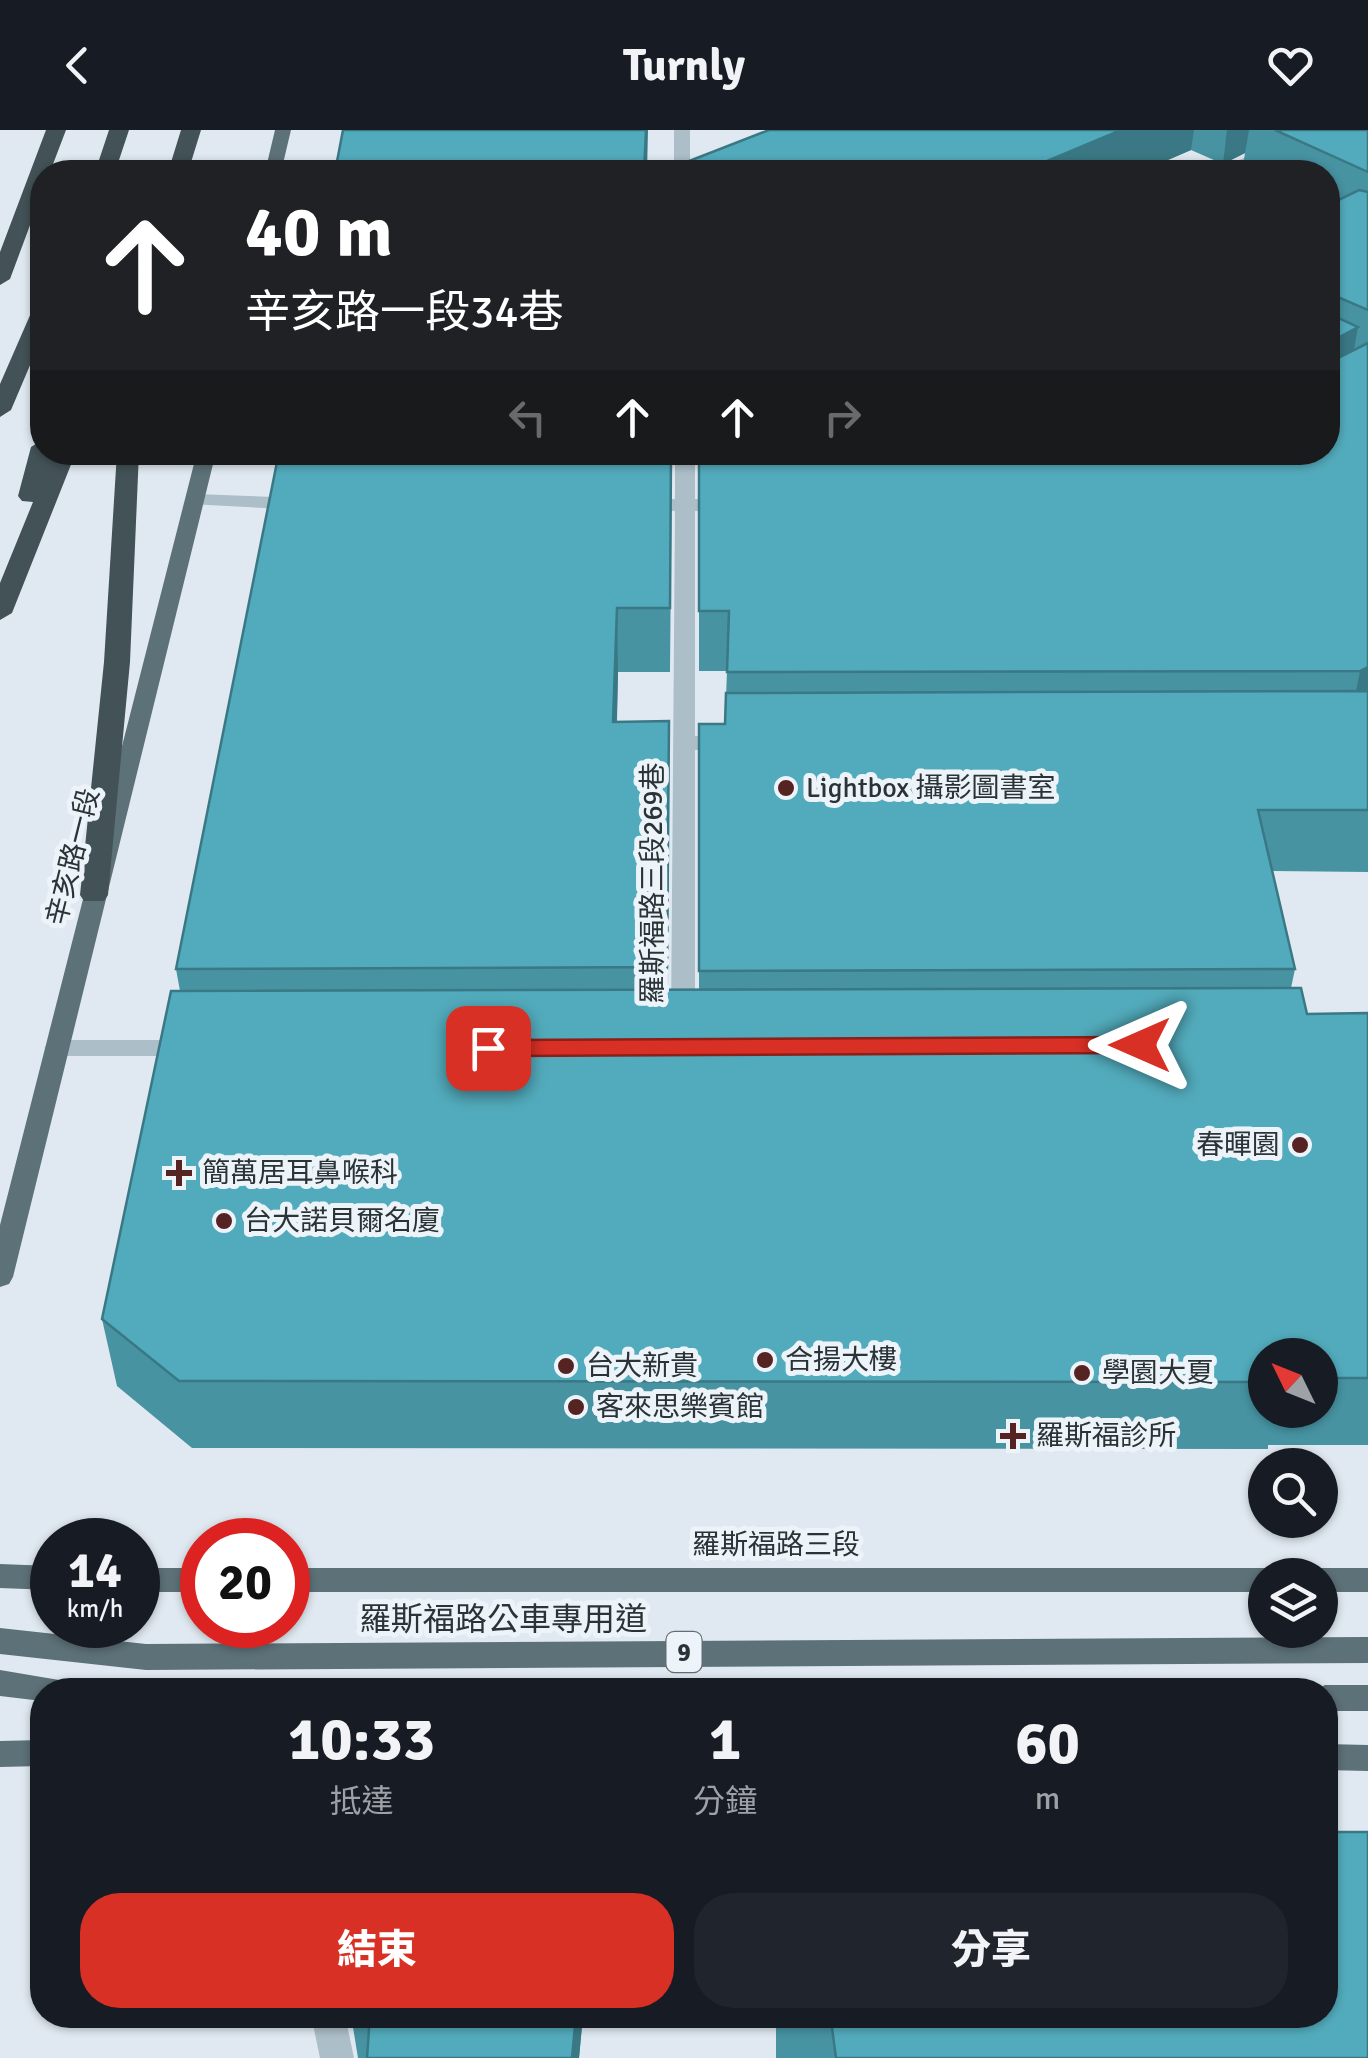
<!DOCTYPE html>
<html lang="zh-TW">
<head>
<meta charset="utf-8">
<style>
  :root { --surface:#171b24; --page:#20242c; --text:#f1f3f6; --muted:#9ea1a6; --accent:#d93025 }
  body { margin:0; font-family:Signika,"Noto Sans TC",sans-serif; background:var(--page); color:var(--text); height:100vh; display:flex; flex-direction:column; font-size:38px; white-space:nowrap }
  * { box-sizing:border-box; margin:0 }
  p { font-size:32px; color:var(--muted) }
  .icon { flex:none; width:55px; height:55px; fill:none; stroke:currentColor; stroke-width:2; stroke-linecap:round; stroke-linejoin:round }
  .map { position:relative; flex:1; overflow:hidden }
  .panel { position:absolute; left:30px; top:1548px; width:1308px; height:350px; display:flex; flex-direction:column; background:var(--surface); border-radius:40px; box-shadow:0 2px 8px #0004 }
  .panel>* { flex:none }
  .hud { position:absolute; left:30px; top:30px; width:1310px; height:305px; border-radius:40px; box-shadow:0 2px 8px #0004; background:#202124; color:#fff; overflow:hidden }
  .needle { width:65px; rotate:313deg }
  .controls { position:absolute; left:1248px; top:1208px; display:grid; gap:20px }
  .controls a { display:grid; place-items:center; width:90px; height:90px; border-radius:50%; background:var(--surface); box-shadow:0 2px 8px #0004; font-size:50px }
  .speed { position:absolute; left:30px; top:1388px; display:flex; gap:20px; font-size:50px; font-weight:700; text-align:center }
  .speed>* { display:grid; place-content:center; width:130px; height:130px; border-radius:50%; background:var(--surface); box-shadow:0 2px 8px #0004; line-height:1 }
  .speed small { font-size:25px; font-weight:400 }
  .speed .limit { border:15px solid #d22; background:#fff; color:#111 }
  .pin { position:absolute; display:grid; place-items:center; width:85px; height:85px; color:#fff; margin:-42px; border-radius:20px; box-shadow:0 5px 15px #0006 }
  .me { position:absolute; width:110px; margin:-55px; rotate:270deg; stroke-linejoin:round; filter:drop-shadow(0 0 8px #0008) }
  .turn { display:flex; align-items:center; gap:35px; height:210px; padding:0 50px; font-size:45px }
  .turn .icon { width:130px; height:130px; stroke-width:2.5 }
  .turn b { display:block; font-size:70px; line-height:85px }
  .lanes { display:flex; align-items:center; height:95px; padding:0 50px; background:#0003; justify-content:center; gap:50px; direction:ltr }
  .lanes .off { opacity:.35 }
  .eta { display:flex; justify-content:space-evenly; align-items:center; height:170px; text-align:center }
  .eta b { font-size:60px; font-weight:800; line-height:70px }
  .button { display:flex; gap:20px; margin-top:auto; padding:20px 50px }
  .button a { flex:1; height:115px; border-radius:40px; background:var(--accent); color:#fff; font-size:40px; font-weight:800; line-height:115px; text-align:center }
  .button a+a { background:var(--page); color:var(--text) }
  header { display:flex; justify-content:space-between; align-items:center; height:130px; padding:0 50px; background:var(--surface); font-size:45px; font-weight:800 }
  .map>svg:first-child { display:block }
  .lines { fill:none; stroke-linecap:round; stroke-linejoin:round }
  .minor { fill:#acbec8; fill-rule:evenodd }
  .major { fill:#5d7178; fill-rule:evenodd }
  .highway { fill:#425257; fill-rule:evenodd }
  .wall { fill:#4793a2; fill-rule:evenodd }
  .shaded-wall { fill:#397884 }
  .building { fill:#52abbc; stroke:#397884; stroke-width:2.5 }
  .route { fill:#d93025; stroke:#8d1f18; stroke-width:2.5 }
  .poi-dot { fill:#562323; stroke:#ecf3f9; stroke-width:4 }
  .labels { text-anchor:middle; dominant-baseline:central; stroke-width:10; stroke-linejoin:round; paint-order:stroke }
  .shield { fill:#ecf3f9; stroke:#646d71; stroke-width:2.5 }
  .shield-label { font-size:25px; font-weight:bold; fill:#2a3437 }
  .poi-label { font-size:28px; fill:#2a3437; stroke:#ecf3f9; text-anchor:start }
  .street-label { font-size:28px; fill:#2a3437; stroke:#ecf3f9 }
  .near-street-label { font-size:32px; fill:#2a3437; stroke:#ecf3f9 }
</style>
</head>
<body>
<header><svg class="icon" aria-label="back" viewBox="0 0 24 24"><path d="M15 5l-7 7 7 7"/></svg>Turnly<svg class="icon" aria-label="heart" viewBox="0 0 24 24"><path d="M12 20l-8-8c-3-5 5-10 8-4 3-6 11-1 8 4z"/></svg></header>
<div class="map">
<svg width="1368" height="1928" viewBox="0 0 1368 1928">
  <rect width="100%" height="100%" fill="#e0e9f1"/>
  <g class="lines">
    <path class="minor" d="M 674,0 L 690,0 L 690,42 L 674,42 Z
      M 1303,0 L 1324,0 L 1235,42 L 1214,42 Z
      M 675,322 L 695,322 L 695,369 L 731,369 L 741,375 L 731,381 L 695,381 L 695,606 L 730,606 L 741,613 L 730,620 L 695,620 L 695,892 L 683,900 L 671,892 L 675,381 L 641,381 L 631,375 L 641,369 L 675,369 Z
      M 196,364 L 301,368 L 311,374 L 301,380 L 189,374 L 189,366 Z
      M 56,910 L 193,910 L 205,918 L 193,926 L 56,926 L 44,918 Z
      M 311,1885 L 345,1885 L 354,1928 L 320,1928 Z"/>
    <path class="major" d="M 275,0 L 291,0 L 281,42 L 265,42 Z
      M 197,322 L 216,322 L 13,1147 L 9,1154 L 0,1157 L 0,1095 Z
      M 0,1434 L 52,1436 L 52,1460 L 0,1458 Z
      M 138,1438 L 202,1438 L 202,1462 L 138,1462 Z
      M 288,1438 L 1265,1438 L 1277,1445 L 1265,1445 L 1265,1462 L 288,1462 Z
      M 1320,1438 L 1368,1438 L 1368,1462 L 1320,1462 L 1320,1445 L 1308,1445 Z
      M 0,1498 L 146,1514 L 1368,1507 L 1368,1533 L 146,1540 L 0,1524 Z
      M 0,1540 L 65,1551 L 69,1560 L 42,1560 L 42,1571 L 0,1566 Z
      M 1325,1555 L 1368,1555 L 1368,1581 L 1325,1581 L 1325,1560 L 1314,1560 Z
      M 42,1610 L 42,1636 L 0,1637 L 0,1611 Z
      M 1325,1614 L 1368,1615 L 1368,1641 L 1325,1640 Z"/>
    <path class="highway" d="M 46,0 L 66,0 L 50,42 L 42,42 L 42,63 L 10,149 L 0,155 L 0,122 Z
      M 109,0 L 129,0 L 115,42 L 95,42 Z
      M 181,0 L 201,0 L 188,42 L 168,42 Z
      M 42,177 L 42,207 L 11,280 L 0,287 L 0,254 L 31,183 Z
      M 42,310 L 42,322 L 52,322 L 50,330 L 53,322 L 76,322 L 12,483 L 0,490 L 0,453 L 33,372 L 22,371 L 18,366 L 31,317 Z
      M 117,322 L 139,322 L 130,532 L 108,765 L 104,771 L 84,771 L 80,765 L 104,532 Z"/>
  </g>
  <path class="wall" d="M 769,0 L 1368,0 L 1368,742 L 1272,741 L 1295,839 L 1291,858 L 1307,884 L 1368,883 L 1368,1315 L 1268,1315 L 1268,1319 L 192,1318 L 117,1256 L 102,1189 L 180,861 L 176,839 L 279,322 L 672,322 L 670,542 L 618,542 L 617,592 L 669,656 L 668,860 L 699,860 L 699,594 L 725,594 L 727,541 L 699,541 L 699,322 L 1328,322 L 1328,42 L 1242,42 L 1245,23 L 1223,34 L 1191,20 L 1140,42 L 661,42 ZM 1265,1225 L 1320,1225 L 1320,1280 L 1265,1280 Z
    M 351,1885 L 583,1885 L 579,1928 L 358,1928 Z
    M 776,1885 L 1325,1885 L 1368,1928 L 776,1928 Z"/>
  <path class="shaded-wall" d="M 646,0 L 648,0 L 647,42 L 644,42 Z
    M 1121,0 L 1194,0 L 1191,20 L 1140,42 L 1021,42 Z
    M 1227,0 L 1249,0 L 1245,23 L 1223,34 Z
    M 1358,197 L 1348,254 L 1328,265 L 1336,209 Z
    M 1130,322 L 1210,322 L 1124,366 Z
    M 617,478 L 618,542 L 615,657 L 613,592 Z
    M 1368,537 L 1368,585 L 1348,601 L 1360,541 Z
    M 669,591 L 669,656 L 667,903 L 667,837 Z
    M 576,1885 L 583,1885 L 579,1928 L 572,1928 Z"/>
  <path class="building" d="M 343,0 L 646,0 L 644,42 L 335,42 Z
    M 769,0 L 1121,0 L 1021,42 L 661,42 Z
    M 1275,0 L 1368,0 L 1368,42 Z
    M 1359,60 L 1368,62 L 1368,180 L 1340,168 L 1334,171 L 1336,187 L 1358,197 L 1336,209 L 1338,228 L 1368,213 L 1368,537 L 1360,541 L 727,542 L 729,481 L 699,481 L 699,325 L 1135,327 L 1145,322 L 1328,322 L 1328,75 Z
    M 279,322 L 671,322 L 670,478 L 617,478 L 613,592 L 669,591 L 667,837 L 176,839 Z
    M 1368,561 L 1368,680 L 1258,680 L 1295,839 L 699,841 L 699,594 L 725,594 L 726,563 Z
    M 1301,858 L 1307,884 L 1368,883 L 1368,1248 L 1320,1248 L 1320,1225 L 1265,1225 L 1265,1252 L 179,1251 L 102,1189 L 171,861 Z
    M 1325,1702 L 1368,1702 L 1368,1928 L 836,1928 L 831,1890 L 778,1890 L 778,1885 L 1325,1885 Z
    M 370,1885 L 576,1885 L 572,1928 L 367,1928 Z"/>
  <path class="route" d="M 1140,907 L 1151,915 L 1140,923 L 488,926 L 477,918 L 488,910 Z"/>
  <g class="poi-dot">
    <circle cx="786" cy="658" r="10"/>
    <circle cx="1300" cy="1015" r="10"/>
    <path d="M174 1028h10v10h10v10h-10v10h-10v-10h-10v-10h10z"/>
    <circle cx="224" cy="1091" r="10"/>
    <circle cx="765" cy="1230" r="10"/>
    <circle cx="566" cy="1236" r="10"/>
    <circle cx="1082" cy="1243" r="10"/>
    <circle cx="576" cy="1277" r="10"/>
    <path d="M1008 1291h10v10h10v10h-10v10h-10v-10h-10v-10h10z"/>
  </g>
  <g class="labels">
    <rect class="shield" x="666.5" y="1502" width="35" height="40" rx="8"/>
    <g class="shield-label">
      <text x="684" y="1522">9</text>
    </g>
    <g class="poi-label">
      <text x="806" y="658">Lightbox 攝影圖書室</text>
      <text x="1280" y="1015" text-anchor="end">春暉園</text>
      <text x="202" y="1043">簡萬居耳鼻喉科</text>
      <text x="244" y="1091">台大諾貝爾名廈</text>
      <text x="785" y="1230">合揚大樓</text>
      <text x="586" y="1236">台大新貴</text>
      <text x="1102" y="1243">學園大夏</text>
      <text x="596" y="1277">客來思樂賓館</text>
      <text x="1036" y="1306">羅斯福診所</text>
    </g>
    <g class="street-label">
      <text transform="translate(73 727) rotate(-76)">辛亥路一段</text>
      <text transform="translate(653 753) rotate(-90)">羅斯福路三段269巷</text>
      <text x="776" y="1415">羅斯福路三段</text>
    </g>
    <g class="near-street-label">
      <text x="503" y="1489">羅斯福路公車專用道</text>
    </g>
  </g>
</svg>
<div class="controls">
<a><svg class="needle" viewBox="-14 -14 28 28"><path d="M0-13l5 13h-10z" fill="#e53935"/><path d="M0 13l5-13h-10z" fill="#9ea1a6"/></svg></a>
<a><svg class="icon" aria-label="search" viewBox="0 0 24 24"><circle cx="10" cy="10" r="6"/><path d="M15 15l6 6"/></svg></a>
<a><svg class="icon" aria-label="layers" viewBox="0 0 24 24"><path d="M12 4l9 5-9 5-9-5zM3 14l9 5 9-5"/></svg></a>
</div>
<div class="speed"><div>14<small>km/h</small></div><div class="limit">20</div></div>
<div class="pin" style="left:488px;top:918px;background:#d93025"><svg class="icon" aria-label="arrive" viewBox="0 0 24 24"><path d="M6 21V4h12l-3 4 3 4H6"/></svg></div>
<svg class="me" style="left:1140px;top:915px" viewBox="-20 -20 40 40"><path d="M0-17L14 15 0 8-14 15z" fill="#d93025" stroke="#fff" stroke-width="4"/></svg>
<div class="hud">
<div class="turn"><svg class="icon" aria-label="ahead" viewBox="0 0 24 24"><path d="M12 20V5M6 11l6-6 6 6"/></svg><div><b>40 m</b>辛亥路一段34巷</div></div>
<div class="lanes"><svg class="icon off" aria-label="left" viewBox="0 0 24 24"><path d="M17 20v-9H6M10 6l-5 5 5 5"/></svg><svg class="icon" aria-label="ahead" viewBox="0 0 24 24"><path d="M12 20V5M6 11l6-6 6 6"/></svg><svg class="icon" aria-label="ahead" viewBox="0 0 24 24"><path d="M12 20V5M6 11l6-6 6 6"/></svg><svg class="icon off" aria-label="right" viewBox="0 0 24 24"><path d="M7 20v-9h11M14 6l5 5-5 5"/></svg></div>
</div>
<section class="panel">
<div class="eta">
<div><b>10:33</b><p>抵達</p></div>
<div><b>1</b><p>分鐘</p></div>
<div><b>60</b><p>m</p></div>
</div>
<div class="button"><a>結束</a><a>分享</a></div>
</section>
</div>
</body>
</html>
